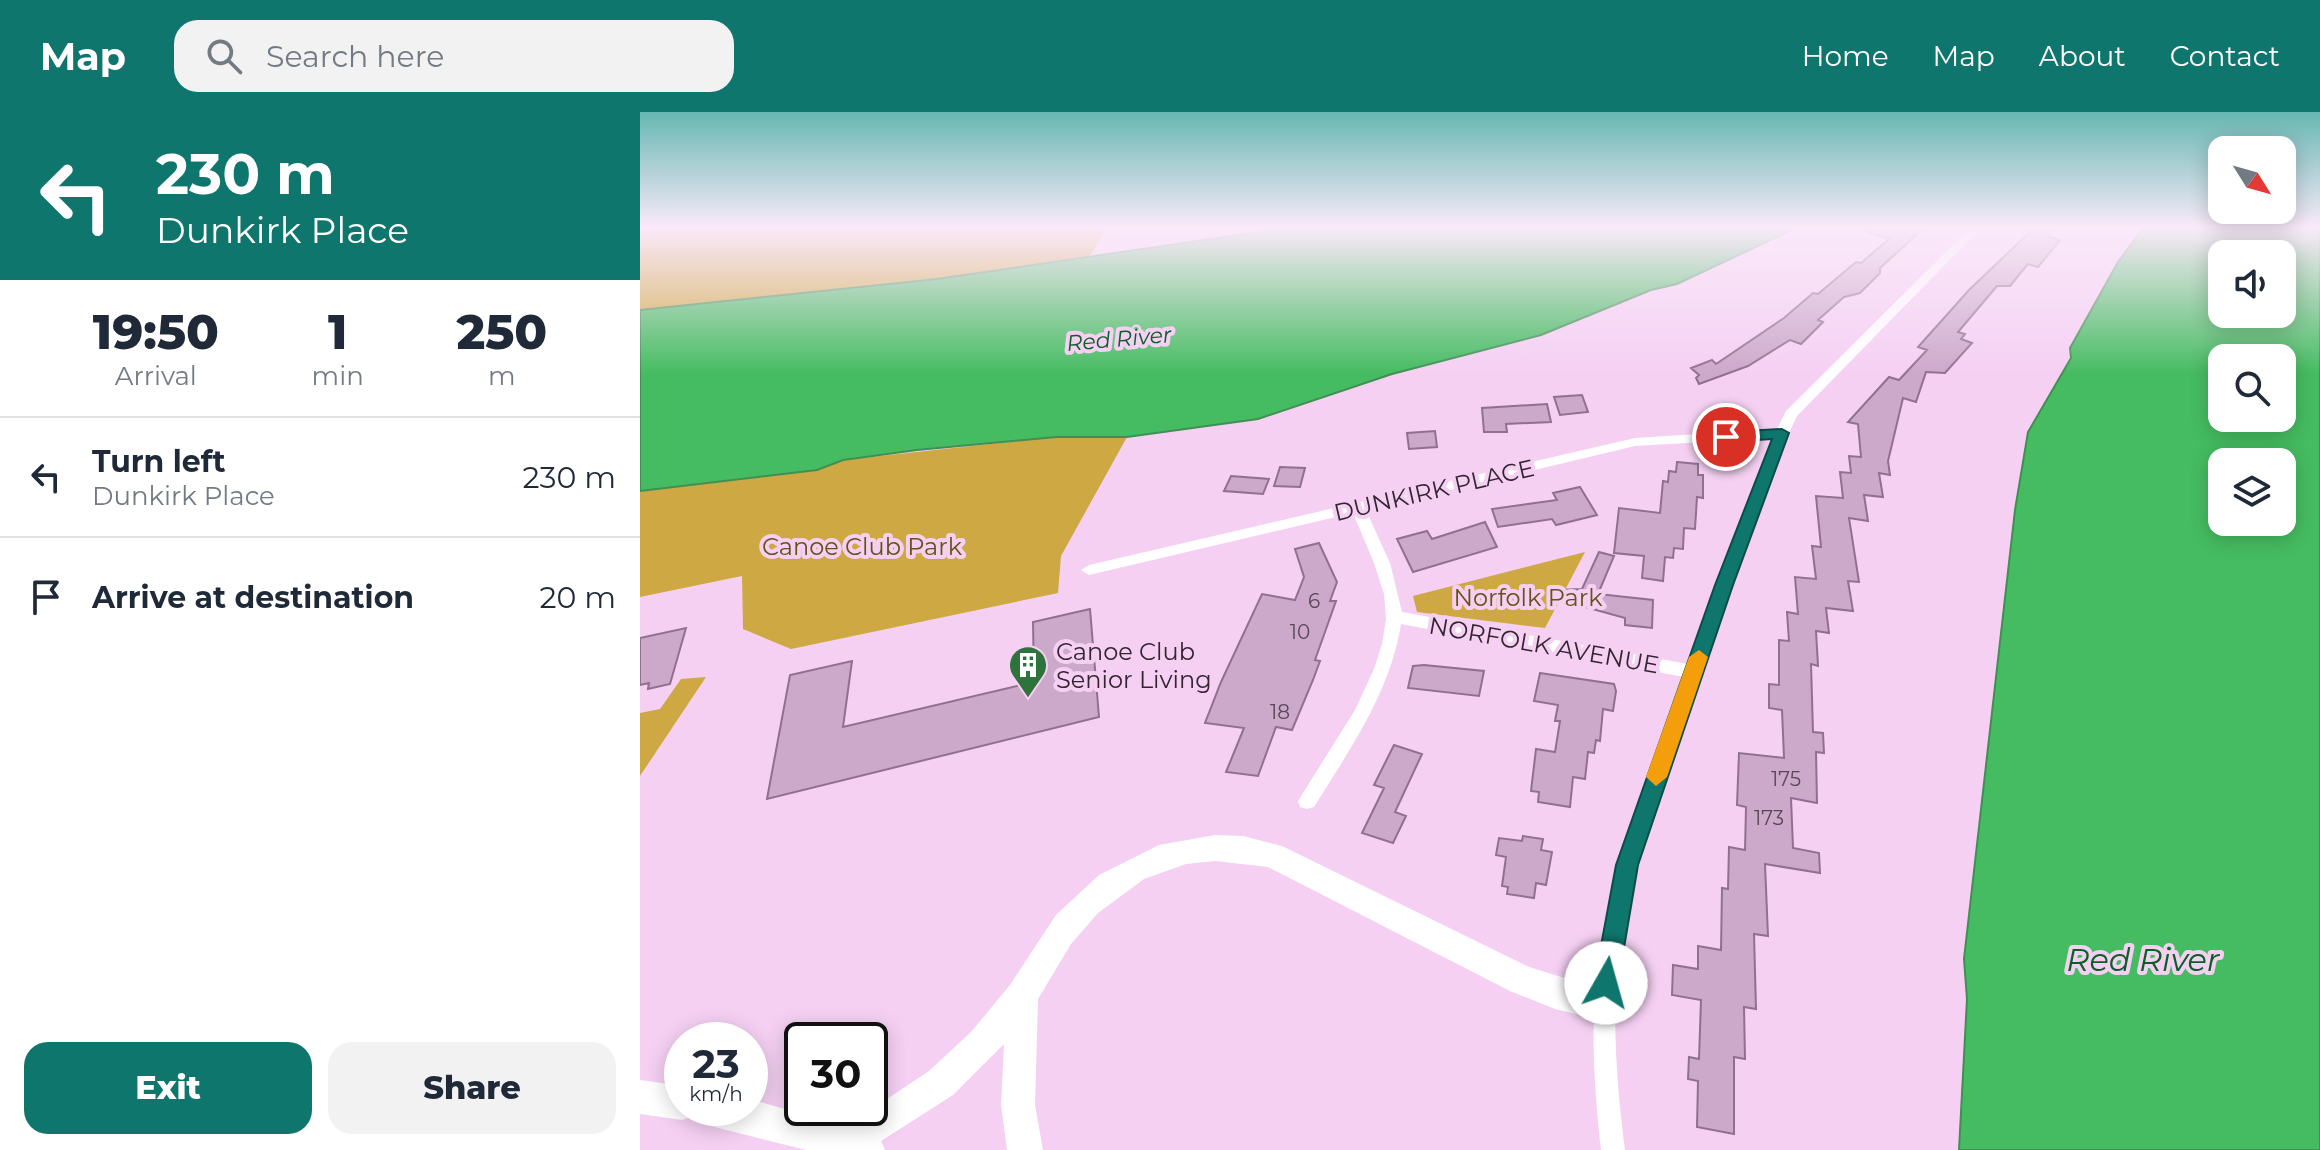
<!DOCTYPE html>
<html lang="en">
<head>
<meta charset="utf-8">
<style>
  :root { --surface:#fff; --page:#f2f2f3; --text:#1f2937; --muted:#747a83; --line:#e0e1e3; --accent:#0f766e }
  body { margin:0; font-family:Montserrat,sans-serif; background:var(--page); color:var(--text); height:100vh; display:flex; flex-direction:column; font-size:30px; white-space:nowrap }
  * { box-sizing:border-box; margin:0 }
  p { font-size:26px; color:var(--muted) }
  .icon { flex:none; width:44px; height:44px; fill:none; stroke:currentColor; stroke-width:2; stroke-linecap:round; stroke-linejoin:round }
  .map { position:relative; flex:1; overflow:hidden }
  .side { display:flex; flex-direction:column; background:var(--surface); width:640px }
  .side>* { flex:none }
  .banner { background:#0f766e; color:#fff; overflow:hidden }
  .needle { width:52px; rotate:127deg }
  .controls { position:absolute; left:1568px; top:24px; display:grid; gap:16px }
  .controls a { display:grid; place-items:center; width:88px; height:88px; border-radius:16px; background:var(--surface); box-shadow:0 4px 20px #0003; font-size:40px }
  .speed { position:absolute; left:24px; top:910px; display:flex; gap:16px; font-size:40px; font-weight:700; text-align:center }
  .speed>* { display:grid; place-content:center; width:104px; height:104px; border-radius:50%; background:var(--surface); box-shadow:0 4px 20px #0003; line-height:1 }
  .speed small { font-size:20px; font-weight:400 }
  .speed .limit { border:4px solid #111; border-radius:12px; background:#fff; color:#111 }
  .pin { position:absolute; display:grid; place-items:center; width:68px; height:68px; color:#fff; margin:-34px; border:4px solid #fff; border-radius:50%; box-shadow:0 2px 8px #0007 }
  .me { position:absolute; width:88px; margin:-44px; rotate:7deg; stroke-linejoin:round; filter:drop-shadow(0 0 6px #0008) }
  .turn { display:flex; align-items:center; gap:28px; height:168px; padding:0 24px; font-size:36px }
  .turn .icon { width:104px; height:104px; stroke-width:2.5 }
  .turn b { display:block; font-size:56px; line-height:68px }
  .eta { display:flex; justify-content:space-evenly; align-items:center; height:136px; text-align:center }
  .eta b { font-size:48px; font-weight:800; line-height:56px }
  .cta { display:flex; gap:16px; margin-top:auto; padding:16px 24px }
  .cta a { flex:1; height:92px; border-radius:24px; background:var(--accent); color:#fff; font-size:32px; font-weight:800; line-height:92px; text-align:center }
  .cta a+a { background:var(--page); color:var(--text) }
  ul { padding:0; list-style:none }
  li { display:flex; align-items:center; gap:24px; height:120px; padding:0 24px; border-top:2px solid var(--line) }
  li div { flex:1 }
  li b { display:block; font-size:30px }
  li em { font-style:normal }
  header { display:flex; align-items:center; gap:48px; box-sizing:border-box; height:112px; padding:0 40px; background:var(--accent); color:#fff }
  header strong { font-size:38px }
  nav { display:flex; gap:44px; margin-inline-start:auto; font-size:28px }
  .search { width:560px; height:72px; background:var(--page); display:flex; align-items:center; gap:20px; box-sizing:border-box; padding:0 28px; border-radius:24px; color:var(--muted); font-size:30px }
  main { display:flex; flex:1; min-height:0 }
  .map>svg:first-child { display:block }
  .green { fill:#cea843 }
  .water { fill:#45bc61; stroke:#408f53; stroke-width:2; fill-rule:evenodd }
  .building { fill:#cca8ca; stroke:#91708f; stroke-width:2 }
  .lines { fill:none; stroke-linecap:round; stroke-linejoin:round }
  .minor { fill:#fff; fill-rule:evenodd }
  .secondary { fill:#fff; fill-rule:evenodd }
  .route { fill:#0f766e; stroke:#0a4d48; stroke-width:2 }
  .slow { fill:#f59e0b }
  .labels { text-anchor:middle; dominant-baseline:central; stroke-width:8; stroke-linejoin:round; paint-order:stroke }
  .number-label { font-size:20px; fill:#594658 }
  .far-water-label { font-size:22px; font-style:italic; fill:#096025; stroke:#f5d0f3 }
  .street-label { font-size:24px; fill:#332532; stroke:#f5d0f3 }
  .park-label { font-size:24px; fill:#665117; stroke:#f5d0f3 }
  .poi-label { font-size:24px; fill:#332532; stroke:#f5d0f3; text-anchor:start }
  .near-water-label { font-size:32px; font-style:italic; fill:#096025; stroke:#f5d0f3 }
</style>
</head>
<body>
<header>
<strong>Map</strong>
<div class="search"><svg class="icon" aria-label="search" viewBox="0 0 24 24"><circle cx="10" cy="10" r="6"/><path d="M15 15l6 6"/></svg>Search here</div>
<nav><a>Home</a><a>Map</a><a>About</a><a>Contact</a></nav>
</header>
<main>
<section class="side">
<div class="banner">
<div class="turn"><svg class="icon" aria-label="left" viewBox="0 0 24 24"><path d="M17 20v-9H6M10 6l-5 5 5 5"/></svg><div><b>230 m</b>Dunkirk Place</div></div>
</div>
<div class="eta">
<div><b>19:50</b><p>Arrival</p></div>
<div><b>1</b><p>min</p></div>
<div><b>250</b><p>m</p></div>
</div>
<ul>
<li><svg class="icon" aria-label="left" viewBox="0 0 24 24"><path d="M17 20v-9H6M10 6l-5 5 5 5"/></svg><div><b>Turn left</b><p>Dunkirk Place</p></div><em>230 m</em></li>
<li><svg class="icon" aria-label="arrive" viewBox="0 0 24 24"><path d="M6 21V4h12l-3 4 3 4H6"/></svg><div><b>Arrive at destination</b></div><em>20 m</em></li>
</ul>
<div class="cta"><a>Exit</a><a>Share</a></div>
</section>
<div class="map">
<svg width="1680" height="1038" viewBox="0 0 1680 1038">
  <rect width="100%" height="100%" fill="#f5d0f3"/>
  <path class="green" d="M 0,116 L 467,116 L 449,145 L 297,167 L 0,198 Z
    M 416,325 L 487,325 L 421,444 L 418,481 L 151,537 L 103,517 L 102,464 L 0,485 L 0,379 L 177,358 L 203,348 Z
    M 945,440 L 905,516 L 777,500 L 773,484 Z
    M 66,565 L 0,664 L 0,601 L 20,597 L 41,567 Z"/>
  <path class="water" d="M 646,116 L 1156,116 L 1037,172 L 1011,178 L 901,223 L 752,262 L 618,307 L 487,325 L 416,325 L 277,338 L 203,348 L 177,358 L 0,379 L 0,198 L 297,167 Z
    M 1503,116 L 1680,116 L 1680,1038 L 1319,1038 L 1327,887 L 1324,847 L 1375,398 L 1388,320 L 1431,246 L 1430,236 L 1478,150 ZM 1582,142 L 1642,142 L 1642,202 L 1582,202 ZM 1582,246 L 1642,246 L 1642,306 L 1582,306 ZM 1582,350 L 1642,350 L 1642,410 L 1582,410 Z"/>
  <path class="building" d="M 1226,116 L 1284,116 L 1240,156 L 1240,161 L 1220,181 L 1204,185 L 1178,208 L 1183,210 L 1161,232 L 1150,228 L 1108,254 L 1059,272 L 1056,266 L 1059,263 L 1051,256 L 1072,248 L 1076,252 L 1144,206 L 1173,181 L 1178,182 L 1216,150 L 1221,151 L 1249,127 L 1225,119 Z
    M 1394,116 L 1415,116 L 1407,124 L 1420,128 L 1398,155 L 1388,152 L 1370,174 L 1357,174 L 1318,220 L 1325,222 L 1321,227 L 1332,231 L 1305,261 L 1286,260 L 1276,290 L 1263,286 L 1248,349 L 1250,363 L 1239,361 L 1243,385 L 1224,383 L 1228,409 L 1209,406 L 1219,470 L 1208,469 L 1213,499 L 1186,496 L 1189,521 L 1176,519 L 1178,554 L 1171,552 L 1173,620 L 1183,621 L 1184,641 L 1176,640 L 1177,691 L 1151,686 L 1153,736 L 1179,741 L 1180,761 L 1125,752 L 1128,824 L 1114,822 L 1116,897 L 1104,895 L 1105,947 L 1094,945 L 1094,1022 L 1057,1015 L 1058,969 L 1048,967 L 1049,945 L 1059,947 L 1061,888 L 1032,883 L 1033,853 L 1058,857 L 1058,834 L 1081,838 L 1082,776 L 1088,777 L 1089,735 L 1105,738 L 1106,695 L 1097,693 L 1099,641 L 1144,646 L 1142,598 L 1129,596 L 1129,572 L 1139,573 L 1139,528 L 1149,529 L 1147,500 L 1158,502 L 1155,465 L 1176,467 L 1172,434 L 1181,435 L 1176,384 L 1203,386 L 1200,360 L 1211,361 L 1209,344 L 1221,345 L 1218,312 L 1208,310 L 1249,265 L 1259,268 L 1287,238 L 1278,235 L 1329,178 Z
    M 942,283 L 948,300 L 920,303 L 914,285 Z
    M 907,292 L 911,310 L 866,312 L 867,320 L 844,320 L 842,296 Z
    M 795,319 L 797,335 L 769,337 L 767,321 Z
    M 1037,350 L 1058,352 L 1058,363 L 1063,363 L 1063,386 L 1057,385 L 1055,417 L 1044,416 L 1043,437 L 1034,436 L 1033,446 L 1025,445 L 1023,469 L 1002,466 L 1004,444 L 974,441 L 979,396 L 1020,401 L 1023,369 L 1028,370 L 1029,359 L 1036,360 Z
    M 640,355 L 665,356 L 660,375 L 634,374 Z
    M 591,364 L 629,367 L 623,382 L 584,379 Z
    M 940,375 L 957,403 L 916,413 L 912,407 L 858,415 L 852,397 L 917,388 L 913,381 Z
    M 845,410 L 857,435 L 773,460 L 757,427 L 787,419 L 792,427 Z
    M 679,431 L 697,470 L 690,489 L 696,489 L 675,548 L 680,549 L 673,568 L 652,618 L 636,615 L 618,664 L 586,660 L 604,616 L 565,611 L 581,570 L 622,482 L 655,488 L 664,465 L 655,437 Z
    M 959,440 L 974,444 L 958,482 L 1013,488 L 1012,516 L 985,513 L 985,506 L 913,486 L 915,478 L 942,477 Z
    M 450,497 L 459,605 L 127,687 L 150,563 L 212,549 L 203,615 L 394,570 L 393,510 Z
    M 46,516 L 30,572 L 8,577 L 9,571 L 0,573 L 0,526 Z
    M 784,553 L 844,559 L 839,584 L 768,576 L 773,554 Z
    M 900,561 L 974,572 L 976,579 L 973,599 L 963,597 L 960,629 L 956,628 L 954,641 L 948,640 L 945,667 L 933,665 L 930,695 L 898,690 L 899,680 L 891,679 L 896,637 L 915,640 L 920,609 L 915,609 L 918,593 L 894,589 Z
    M 754,633 L 782,642 L 755,700 L 766,704 L 753,731 L 722,721 L 744,676 L 734,673 Z
    M 883,724 L 903,727 L 901,738 L 912,740 L 906,773 L 896,771 L 894,786 L 867,782 L 868,775 L 862,774 L 866,745 L 856,743 L 859,726 L 882,729 Z"/>
  <g class="lines">
    <path class="minor" d="M 1330,116 L 1341,116 L 1157,304 L 1149,321 C 1112,417 1077,514 1044,612 C 1017,690 988,768 978,851 C 972,913 977,976 985,1038 L 961,1038 C 954,976 950,912 958,850 C 970,751 1010,658 1044,565 L 761,512 C 750,581 710,637 674,695 L 667,697 L 660,695 L 658,689 L 715,598 L 734,557 L 742,532 L 746,507 L 744,482 L 734,451 L 713,401 L 449,463 L 441,458 L 449,453 L 995,326 L 1137,317 L 1146,299 ZM 1134,326 L 1048,552 L 762,500 L 750,451 L 726,398 L 995,334 Z"/>
    <path class="secondary" d="M 575,723 L 603,724 L 642,734 L 889,855 L 976,882 L 981,893 L 976,904 L 965,909 L 915,897 L 870,879 L 628,755 L 575,749 L 546,752 L 504,767 L 458,801 L 431,832 L 398,887 L 395,993 L 403,1038 L 367,1038 L 361,993 L 364,932 L 313,983 L 241,1029 L 245,1038 L 166,1038 L 67,1013 L 53,1004 L 42,1008 L 0,1002 L 0,968 L 42,974 L 42,996 L 110,996 L 110,987 L 198,1012 L 241,991 L 289,959 L 332,919 L 370,873 L 416,803 L 459,763 L 519,733 Z"/>
  </g>
  <linearGradient id="sky" x2="0" y2="1"><stop stop-color="#67b7b2"/><stop offset="0.44" stop-color="#faeafa"/><stop offset="1" stop-color="#faeafa" stop-opacity="0"/></linearGradient>
  <rect width="1680" height="262" fill="url(#sky)"/>
  <path class="route" d="M 1142,317 L 1149,321 L 1093,473 L 998,753 L 978,871 L 975,879 L 966,883 L 958,879 L 954,871 L 976,753 L 1075,473 L 1132,327 L 1086,330 L 1078,325 L 1086,320 Z"/>
  <path class="slow" d="M 1059,538 L 1068,545 L 1027,665 L 1016,674 L 1006,665 L 1049,545 Z"/>
  <defs>
    <symbol id="building-pin" viewBox="-11 -11 22 30"><path d="M0 17L-7.5 6A9.5 9.5 0 1 1 7.5 6Z" fill="#2e723c" stroke="#f5d0f3"/><path d="M-4-6H4V6H1V3H-1V6H-4ZM-2.5-4.3h1.7v1.8h-1.7ZM.8-4.3h1.7v1.8H.8ZM-2.5-1h1.7V.8h-1.7ZM.8-1h1.7V.8H.8Z" fill="#fff"/></symbol>
  </defs>
  <g fill-rule="evenodd">
    <use href="#building-pin" x="366" y="531" width="44" height="60"/>
  </g>
  <g class="labels">
    <g class="number-label">
      <text x="674" y="489">6</text>
      <text x="660" y="520">10</text>
      <text x="640" y="600">18</text>
      <text x="1146" y="667">175</text>
      <text x="1129" y="706">173</text>
    </g>
    <g class="far-water-label">
      <text transform="translate(479 227) rotate(-5)">Red River</text>
    </g>
    <g class="street-label">
      <text transform="translate(794 378) rotate(-13)">DUNKIRK PLACE</text>
      <text transform="translate(904 533) rotate(10)">NORFOLK AVENUE</text>
    </g>
    <g class="park-label">
      <text x="222" y="434">Canoe Club Park</text>
      <text x="888" y="485">Norfolk Park</text>
    </g>
    <g class="poi-label">
      <text x="416" y="539">Canoe Club<tspan x="416" dy="28">Senior Living</tspan></text>
    </g>
    <g class="near-water-label">
      <text x="1503" y="847">Red River</text>
    </g>
  </g>
</svg>
<div class="controls">
<a><svg class="needle" viewBox="-14 -14 28 28"><path d="M0-13l5 13h-10z" fill="#e53935"/><path d="M0 13l5-13h-10z" fill="#747a83"/></svg></a>
<a><svg class="icon" aria-label="sound" viewBox="0 0 24 24"><path d="M4 9h4l5-4v14l-5-4H4zM17 9q2 3 0 6"/></svg></a>
<a><svg class="icon" aria-label="search" viewBox="0 0 24 24"><circle cx="10" cy="10" r="6"/><path d="M15 15l6 6"/></svg></a>
<a><svg class="icon" aria-label="layers" viewBox="0 0 24 24"><path d="M12 4l9 5-9 5-9-5zM3 14l9 5 9-5"/></svg></a>
</div>
<div class="speed"><div>23<small>km/h</small></div><div class="limit">30</div></div>
<div class="pin" style="left:1086px;top:325px;background:#d93025"><svg class="icon" aria-label="arrive" viewBox="0 0 24 24"><path d="M6 21V4h12l-3 4 3 4H6"/></svg></div>
<svg class="me" style="left:966px;top:871px" viewBox="-20 -20 40 40"><circle r="19" fill="#fff"/><path d="M0-13L10 11 0 6-10 11z" fill="#0f766e"/></svg>
</div>
</main>
</body>
</html>
